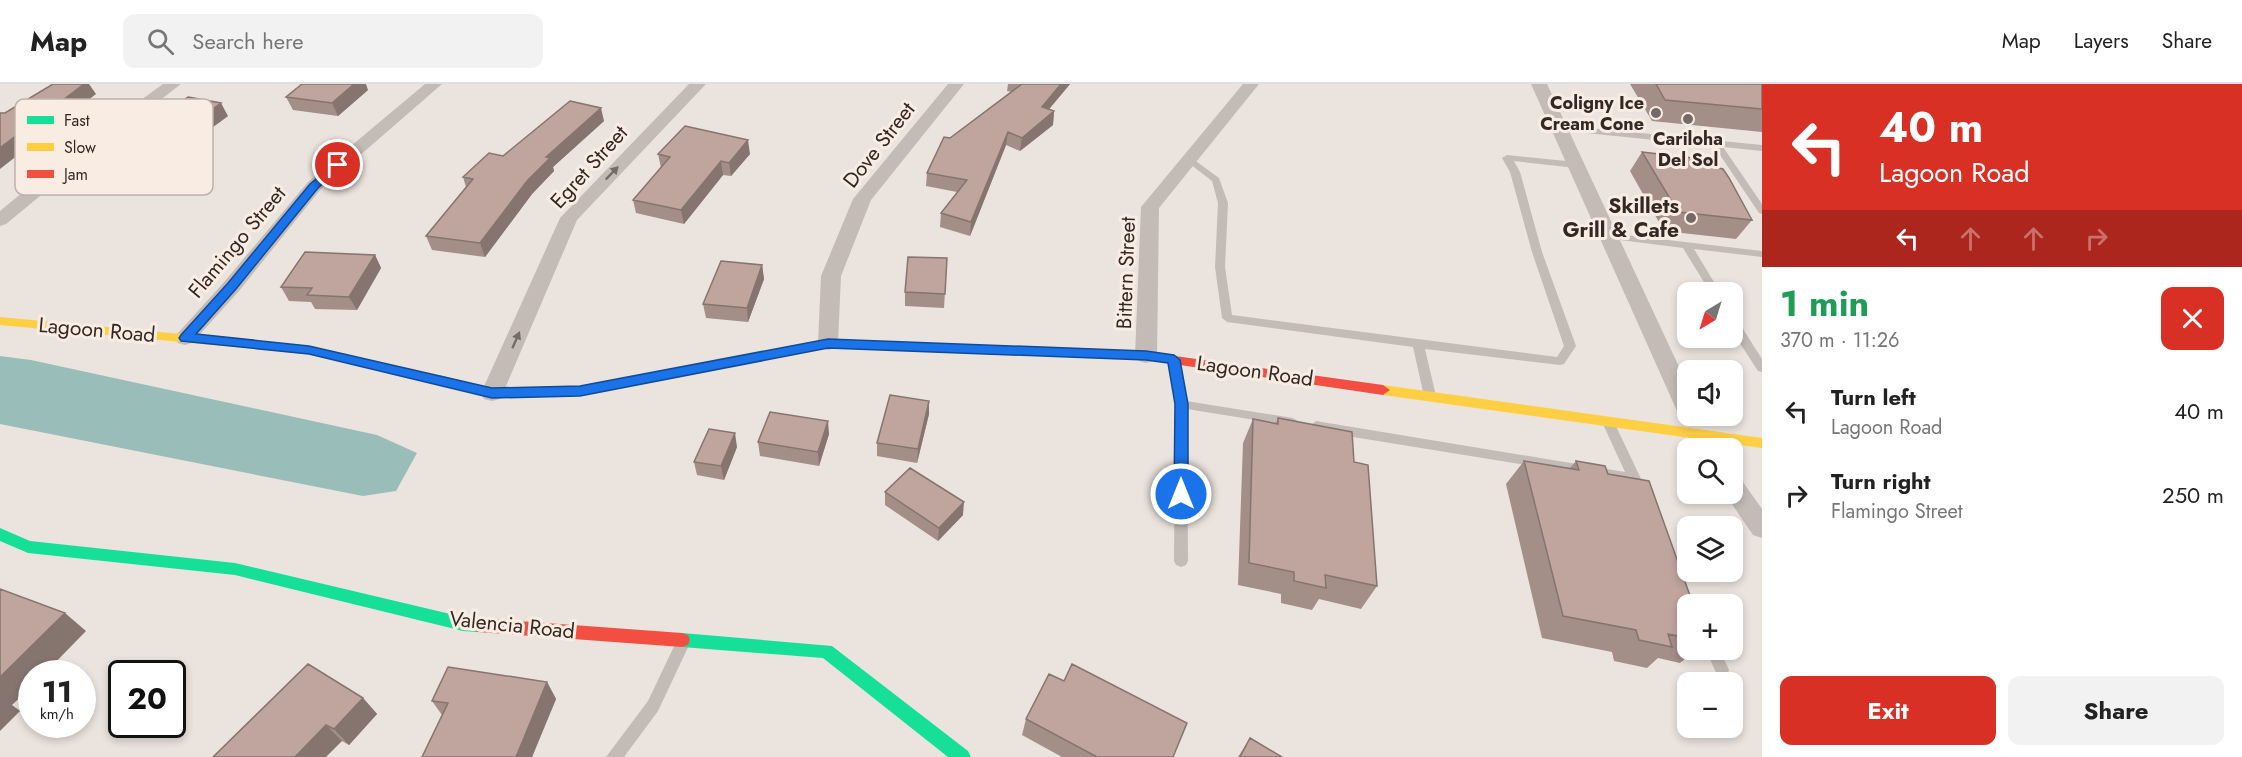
<!DOCTYPE html>
<html lang="en">
<head>
<meta charset="utf-8">
<style>
  :root { --surface:#fff; --page:#f2f2f2; --text:#222; --muted:#767676; --line:#e0e0e0; --accent:#d93025 }
  body { margin:0; font-family:Jost,sans-serif; background:var(--page); color:var(--text); height:100vh; display:flex; flex-direction:column; font-size:22px; white-space:nowrap }
  * { box-sizing:border-box; margin:0 }
  p { font-size:20px; color:var(--muted) }
  .icon { flex:none; width:33px; height:33px; fill:none; stroke:currentColor; stroke-width:2; stroke-linecap:round; stroke-linejoin:round }
  .map { position:relative; flex:1; overflow:hidden }
  .side { display:flex; flex-direction:column; background:var(--surface); width:480px }
  .side>* { flex:none }
  .guide { background:#d93025; color:#fff; overflow:hidden }
  .needle { width:39px; rotate:218deg }
  .controls { position:absolute; left:1677px; top:198px; display:grid; gap:12px }
  .controls a { display:grid; place-items:center; width:66px; height:66px; border-radius:12px; background:var(--surface); box-shadow:0 3px 9px #0003; font-size:30px }
  .speed { position:absolute; left:18px; top:576px; display:flex; gap:12px; font-size:30px; font-weight:700; text-align:center }
  .speed>* { display:grid; place-content:center; width:78px; height:78px; border-radius:50%; background:var(--surface); box-shadow:0 3px 9px #0003; line-height:1 }
  .speed small { font-size:15px; font-weight:400 }
  .speed .limit { border:3px solid #111; border-radius:9px; background:#fff; color:#111 }
  .pin { position:absolute; display:grid; place-items:center; width:51px; height:51px; color:#fff; margin:-26px; border:3px solid #fff; border-radius:50%; box-shadow:0 2px 6px #0007 }
  .me { position:absolute; width:66px; margin:-33px; rotate:0deg; stroke-linejoin:round; filter:drop-shadow(0 0 4px #0008) }
  .turn { display:flex; align-items:center; gap:21px; height:126px; padding:0 18px; font-size:27px }
  .turn .icon { width:78px; height:78px; stroke-width:2.5 }
  .turn b { display:block; font-size:42px; line-height:51px }
  .lanes { display:flex; align-items:center; height:57px; padding:0 18px; background:#0003; justify-content:center; gap:30px; direction:ltr }
  .lanes .off { opacity:.35 }
  .round { display:grid; place-items:center; flex:none; width:63px; height:63px; border-radius:12px; background:var(--page) }
  .overview { display:flex; align-items:center; justify-content:space-between; height:102px; padding:0 18px }
  h1 { font-size:36px; font-weight:700; line-height:45px; color:#1e9e55 }
  .button { display:flex; gap:12px; margin-top:auto; padding:12px 18px }
  .button a { flex:1; height:69px; border-radius:12px; background:var(--accent); color:#fff; font-size:24px; font-weight:700; line-height:69px; text-align:center }
  .button a+a { background:var(--page); color:var(--text) }
  ul { padding:0; list-style:none }
  li { display:flex; align-items:center; gap:18px; height:84px; padding:0 18px }
  li div { flex:1 }
  li b { display:block; font-size:22px }
  li em { font-style:normal }
  header { display:flex; align-items:center; gap:36px; box-sizing:border-box; height:84px; padding:0 30px; background:var(--surface); border-bottom:2px solid var(--line) }
  header strong { font-size:28px }
  nav { display:flex; gap:33px; margin-inline-start:auto; font-size:21px }
  .search { width:420px; height:54px; background:var(--page); display:flex; align-items:center; gap:15px; box-sizing:border-box; padding:0 21px; border-radius:12px; color:var(--muted); font-size:22px }
  main { display:flex; flex:1; min-height:0 }
  .map>svg:first-child { display:block }
  .water { fill:#99beba }
  .lines { fill:none; stroke-linecap:round; stroke-linejoin:round }
  .lane { fill:#c4bbb6; fill-rule:evenodd }
  .street { fill:#c4bbb6; fill-rule:evenodd }
  .fast { fill:#16e098; fill-rule:evenodd }
  .slow { fill:#ffcf43; fill-rule:evenodd }
  .jam { fill:#f24e42; fill-rule:evenodd }
  .wall { fill:#a48e88 }
  .shaded-wall { fill:#86746f }
  .building { fill:#bfa59e; stroke:#86746f; stroke-width:1.5 }
  .oneway { fill:#756a66 }
  .route { fill:#1a73e8; stroke:#114b97; stroke-width:1.5 }
  .poi-dot { fill:#746965; stroke:#f9ede3; stroke-width:2 }
  .labels { text-anchor:middle; dominant-baseline:central; stroke-width:6; stroke-linejoin:round; paint-order:stroke }
  .far-poi-label { font-size:18px; font-weight:bold; fill:#342825; stroke:#f9ede3; text-anchor:end }
  .street-label { font-size:21px; fill:#342825; stroke:#f9ede3 }
  .poi-label { font-size:21px; font-weight:bold; fill:#342825; stroke:#f9ede3; text-anchor:end }
  .key { fill:#f9ede3; stroke:#beb2aa; stroke-width:1.5 }
  .key-label { font-size:16px; fill:#342825 }
</style>
</head>
<body>
<header>
<strong>Map</strong>
<div class="search"><svg class="icon" aria-label="search" viewBox="0 0 24 24"><circle cx="10" cy="10" r="6"/><path d="M15 15l6 6"/></svg>Search here</div>
<nav><a>Map</a><a>Layers</a><a>Share</a></nav>
</header>
<main>
<div class="map">
<svg width="1762" height="673" viewBox="0 0 1762 673">
  <rect width="100%" height="100%" fill="#ebe3dd"/>
  <path class="water" d="M 0,272 L 31,276 L 377,351 L 417,369 L 396,407 L 363,412 L 0,340 Z"/>
  <g class="lines">
    <path class="lane" d="M 1559,41 L 1762,61 L 1762,67 L 1723,63 L 1762,120 L 1762,130 L 1759,129 L 1714,62 L 1556,46 L 1555,44 Z
      M 1507,71 L 1576,78 L 1581,81 L 1576,84 L 1514,77 L 1520,88 L 1542,168 L 1576,262 L 1564,280 L 1560,281 L 1425,265 L 1436,312 L 1430,316 L 1424,312 L 1413,263 L 1227,238 L 1222,234 L 1215,183 L 1218,119 L 1212,97 L 1186,77 L 1186,73 L 1189,72 L 1219,94 L 1228,119 L 1225,183 L 1232,231 L 1557,273 L 1564,262 L 1532,168 L 1510,88 L 1502,74 Z
      M 1608,149 L 1762,167 L 1762,173 L 1694,165 L 1720,208 L 1710,208 L 1683,164 L 1604,154 L 1604,150 Z
      M 1732,233 L 1736,234 L 1762,275 L 1762,288 L 1758,287 L 1732,247 Z
      M 1174,272 L 1180,276 L 1186,317 L 1293,334 L 1299,338 L 1293,342 L 1187,325 L 1188,477 L 1186,481 L 1181,483 L 1176,481 L 1174,477 L 1175,320 L 1168,276 Z
      M 1608,334 L 1614,338 L 1643,399 L 1641,403 L 1633,403 L 1630,398 L 1316,347 L 1310,342 L 1316,337 L 1625,388 L 1602,338 Z
      M 683,553 L 688,554 L 690,559 L 658,627 L 624,673 L 606,673 L 648,617 L 678,554 Z
      M 1706,566 L 1720,566 L 1729,586 L 1727,591 L 1722,593 L 1717,591 Z"/>
    <path class="street" d="M 163,0 L 181,0 L 102,61 L 6,140 L 0,142 L 0,127 L 90,53 Z
      M 425,0 L 442,0 L 320,106 L 239,207 L 192,259 L 185,261 L 178,259 L 175,254 L 178,249 L 225,197 L 308,98 Z
      M 689,0 L 706,0 L 577,136 L 503,309 L 500,315 L 492,317 L 484,315 L 481,309 L 560,134 Z
      M 948,0 L 964,0 L 871,116 L 841,192 L 838,259 L 835,264 L 828,266 L 821,264 L 818,259 L 821,192 L 853,115 Z
      M 1243,0 L 1259,0 L 1159,124 L 1157,272 L 1153,277 L 1146,279 L 1139,277 L 1135,272 L 1141,123 Z
      M 1531,0 L 1547,0 L 1688,302 L 1688,332 L 1696,333 L 1688,335 L 1680,333 L 1677,327 Z
      M 1732,392 L 1740,394 L 1762,425 L 1762,454 L 1753,451 L 1725,410 L 1732,410 Z"/>
    <path class="fast" d="M 828,255 L 1041,264 L 1047,268 L 1041,272 L 828,263 L 580,312 L 492,314 L 434,299 L 433,296 L 439,291 L 492,304 L 580,302 Z
      M 0,444 L 30,457 L 235,479 L 463,533 L 484,536 L 486,541 L 484,546 L 478,548 L 463,547 L 235,491 L 28,469 L 0,457 Z
      M 682,549 L 832,562 L 968,667 L 971,673 L 948,673 L 823,574 L 682,563 L 676,561 L 674,556 L 676,551 Z"/>
    <path class="slow" d="M 0,233 L 309,262 L 439,291 L 445,296 L 439,301 L 309,270 L 0,241 Z
      M 1383,301 L 1762,354 L 1762,364 L 1383,311 L 1376,306 Z"/>
    <path class="jam" d="M 1041,264 L 1146,268 L 1383,301 L 1390,306 L 1383,311 L 1146,276 L 1037,271 L 1035,268 L 1037,265 Z
      M 478,534 L 682,549 L 688,551 L 690,556 L 688,561 L 682,563 L 478,548 L 472,546 L 470,541 L 472,536 Z"/>
  </g>
  <path class="wall" d="M 1008,0 L 1070,0 L 1049,25 L 1054,27 L 1053,41 L 1020,67 L 1006,61 L 970,152 L 940,143 L 941,129 L 957,108 L 926,102 L 927,89 L 950,54 L 1012,8 L 1007,7 Z
    M 1630,0 L 1762,0 L 1762,48 L 1652,37 Z
    M 368,6 L 338,32 L 293,26 L 286,13 Z
    M 228,32 L 183,65 L 150,59 L 142,45 Z
    M 604,37 L 553,83 L 554,87 L 532,110 L 485,173 L 432,166 L 426,152 L 466,103 L 463,93 L 503,72 Z
    M 1642,68 L 1714,83 L 1752,136 L 1736,155 L 1664,147 L 1630,87 Z
    M 658,70 L 750,70 L 731,92 L 723,91 L 684,140 L 636,129 L 633,116 L 661,84 Z
    M 375,171 L 381,184 L 357,226 L 315,225 L 311,218 L 289,217 L 281,203 Z
    M 947,174 L 944,224 L 905,222 L 905,208 Z
    M 762,181 L 764,195 L 748,238 L 706,234 L 703,220 Z
    M 929,317 L 929,330 L 917,379 L 877,372 L 877,359 Z
    M 1278,334 L 1354,378 L 1377,502 L 1361,525 L 1319,515 L 1312,526 L 1281,519 L 1281,510 L 1238,501 L 1243,359 L 1253,335 L 1276,339 Z
    M 829,350 L 819,382 L 760,372 L 758,358 Z
    M 737,363 L 724,396 L 697,391 L 694,378 Z
    M 1524,377 L 1570,384 L 1576,377 L 1608,390 L 1688,520 L 1688,566 L 1696,566 L 1680,579 L 1658,574 L 1647,584 L 1614,577 L 1612,568 L 1542,554 L 1506,400 Z
    M 885,408 L 963,431 L 938,457 L 885,421 Z
    M 1064,597 L 1173,673 L 1062,673 L 1022,651 L 1026,635 Z
    M 547,598 L 556,615 L 532,673 L 422,673 L 442,631 L 432,617 Z
    M 363,614 L 377,630 L 349,661 L 342,657 L 213,673 Z
    M 1250,654 L 1282,673 L 1238,673 Z"/>
  <path class="shaded-wall" d="M 84,0 L 89,0 L 96,10 L 0,85 L 0,64 Z
    M 354,0 L 366,0 L 368,6 L 338,32 L 332,19 Z
    M 1061,0 L 1070,0 L 1040,36 L 1042,23 Z
    M 221,19 L 228,32 L 183,65 L 175,51 Z
    M 601,24 L 604,37 L 553,83 L 554,87 L 532,110 L 485,173 L 480,159 L 546,73 Z
    M 1054,27 L 1053,41 L 1020,67 L 1022,54 Z
    M 1008,48 L 1006,61 L 970,152 L 971,138 Z
    M 748,56 L 750,70 L 731,92 L 729,79 Z
    M 721,77 L 723,91 L 684,140 L 681,126 Z
    M 375,171 L 381,184 L 357,226 L 349,213 Z
    M 762,181 L 764,195 L 748,238 L 747,224 Z
    M 929,317 L 929,330 L 917,379 L 918,365 Z
    M 828,337 L 829,350 L 819,382 L 818,368 Z
    M 735,349 L 737,363 L 724,396 L 721,382 Z
    M 964,418 L 963,431 L 938,457 L 939,444 Z
    M 65,529 L 86,547 L 44,590 L 32,590 L 32,602 L 12,621 L 20,627 L 0,647 L 0,593 Z
    M 547,598 L 556,615 L 532,673 L 516,673 Z
    M 363,614 L 377,630 L 349,661 L 334,645 Z
    M 326,641 L 342,657 L 326,673 L 295,673 Z"/>
  <path class="building" d="M 53,0 L 84,0 L 0,64 L 0,29 L 5,29 Z
    M 302,0 L 354,0 L 332,19 L 286,13 Z
    M 1022,0 L 1061,0 L 1042,23 L 1054,27 L 1022,54 L 1008,48 L 971,138 L 941,129 L 967,96 L 927,89 L 944,53 L 950,54 Z
    M 1656,0 L 1762,0 L 1762,25 L 1665,16 Z
    M 188,13 L 221,19 L 175,51 L 142,45 Z
    M 570,17 L 601,24 L 546,73 L 550,74 L 527,97 L 480,159 L 426,152 L 473,95 L 463,93 L 489,69 L 503,72 Z
    M 685,42 L 748,56 L 729,79 L 721,77 L 681,126 L 633,116 L 670,73 L 658,70 Z
    M 1642,68 L 1710,76 L 1714,83 L 1723,85 L 1729,94 L 1752,136 L 1678,128 Z
    M 305,168 L 375,171 L 349,213 L 307,211 L 312,204 L 281,203 Z
    M 908,173 L 947,174 L 945,210 L 905,208 Z
    M 721,177 L 762,181 L 747,224 L 703,220 Z
    M 890,311 L 929,317 L 918,365 L 877,359 Z
    M 770,328 L 828,337 L 818,368 L 758,358 Z
    M 1278,334 L 1352,348 L 1354,378 L 1368,381 L 1377,502 L 1325,491 L 1326,504 L 1294,497 L 1294,488 L 1249,479 L 1253,335 L 1278,340 Z
    M 709,345 L 735,349 L 721,382 L 694,378 Z
    M 1524,377 L 1579,386 L 1576,377 L 1605,382 L 1608,390 L 1649,397 L 1693,520 L 1688,520 L 1688,554 L 1668,550 L 1672,563 L 1639,556 L 1636,546 L 1563,532 Z
    M 910,384 L 964,418 L 939,444 L 885,408 Z
    M 0,505 L 65,529 L 0,593 Z
    M 308,580 L 363,614 L 334,645 L 326,641 L 295,673 L 213,673 Z
    M 1072,580 L 1187,639 L 1173,673 L 1097,673 L 1026,635 L 1049,590 L 1064,597 Z
    M 448,583 L 547,598 L 516,673 L 422,673 L 448,619 L 432,617 Z
    M 1250,654 L 1282,673 L 1240,673 Z"/>
  <defs><path id="oneway-solid" d="M-6-.8H1V-3.2L6.5 0L1 3.2V.8H-6Z" transform="scale(1.5)"/></defs>
  <g class="oneway">
    <use href="#oneway-solid" transform="translate(612 89) rotate(-46)"/>
    <use href="#oneway-solid" transform="translate(516 256) rotate(-66)"/>
  </g>
  <path class="route" d="M 338,77 L 341,78 L 341,83 L 318,104 L 236,205 L 196,250 L 309,262 L 492,304 L 580,302 L 828,255 L 1146,267 L 1174,271 L 1180,276 L 1188,320 L 1188,410 L 1186,414 L 1176,414 L 1174,410 L 1175,320 L 1168,279 L 1146,276 L 828,264 L 580,312 L 492,314 L 309,270 L 181,257 L 179,254 L 181,251 L 228,199 L 310,100 Z"/>
  <g class="poi-dot">
    <circle cx="1656" cy="29" r="6"/>
    <circle cx="1688" cy="35" r="6"/>
    <circle cx="1691" cy="134" r="6"/>
  </g>
  <g class="labels">
    <g class="far-poi-label">
      <text x="1644" y="19">Coligny Ice<tspan x="1644" dy="21">Cream Cone</tspan></text>
      <text x="1688" y="55" text-anchor="middle">Cariloha<tspan x="1688" dy="21">Del Sol</tspan></text>
    </g>
    <g class="street-label">
      <text transform="translate(879 61) rotate(-52)">Dove Street</text>
      <text transform="translate(589 83) rotate(-48)">Egret Street</text>
      <text transform="translate(237 158) rotate(-50)">Flamingo Street</text>
      <text transform="translate(1126 189) rotate(-88)">Bittern Street</text>
      <text transform="translate(97 246) rotate(5)">Lagoon Road</text>
      <text transform="translate(1255 287) rotate(8)">Lagoon Road</text>
      <text transform="translate(512 541) rotate(6)">Valencia Road</text>
    </g>
    <g class="poi-label">
      <text x="1679" y="122">Skillets<tspan x="1679" dy="24">Grill &amp; Cafe</tspan></text>
    </g>
  </g>
  <rect x="15" y="15" width="198" height="96" rx="9" class="key"/>
  <rect x="27" y="32" width="27" height="8" fill="#16e098"/>
  <rect x="27" y="59" width="27" height="8" fill="#ffcf43"/>
  <rect x="27" y="86" width="27" height="8" fill="#f24e42"/>
  <g class="key-label">
    <text x="64" y="42">Fast</text>
    <text x="64" y="69">Slow</text>
    <text x="64" y="96">Jam</text>
  </g>
</svg>
<div class="controls">
<a><svg class="needle" viewBox="-14 -14 28 28"><path d="M0-13l5 13h-10z" fill="#e53935"/><path d="M0 13l5-13h-10z" fill="#767676"/></svg></a>
<a><svg class="icon" aria-label="sound" viewBox="0 0 24 24"><path d="M4 9h4l5-4v14l-5-4H4zM17 9q2 3 0 6"/></svg></a>
<a><svg class="icon" aria-label="search" viewBox="0 0 24 24"><circle cx="10" cy="10" r="6"/><path d="M15 15l6 6"/></svg></a>
<a><svg class="icon" aria-label="layers" viewBox="0 0 24 24"><path d="M12 4l9 5-9 5-9-5zM3 14l9 5 9-5"/></svg></a>
<a>+</a>
<a>−</a>
</div>
<div class="speed"><div>11<small>km/h</small></div><div class="limit">20</div></div>
<div class="pin" style="left:338px;top:81px;background:#d93025"><svg class="icon" aria-label="arrive" viewBox="0 0 24 24"><path d="M6 21V4h12l-3 4 3 4H6"/></svg></div>
<svg class="me" style="left:1181px;top:410px" viewBox="-20 -20 40 40"><circle r="17" fill="#1a73e8" stroke="#fff" stroke-width="3"/><path d="M0-11L8 9 0 5-8 9z" fill="#fff"/></svg>
</div>
<section class="side">
<div class="guide">
<div class="turn"><svg class="icon" aria-label="left" viewBox="0 0 24 24"><path d="M17 20v-9H6M10 6l-5 5 5 5"/></svg><div><b>40 m</b>Lagoon Road</div></div>
<div class="lanes"><svg class="icon" aria-label="left" viewBox="0 0 24 24"><path d="M17 20v-9H6M10 6l-5 5 5 5"/></svg><svg class="icon off" aria-label="ahead" viewBox="0 0 24 24"><path d="M12 20V5M6 11l6-6 6 6"/></svg><svg class="icon off" aria-label="ahead" viewBox="0 0 24 24"><path d="M12 20V5M6 11l6-6 6 6"/></svg><svg class="icon off" aria-label="right" viewBox="0 0 24 24"><path d="M7 20v-9h11M14 6l5 5-5 5"/></svg></div>
</div>
<div class="overview"><div><h1>1 min</h1><p>370 m · 11:26</p></div><a class="round" style="background:#d93025;color:#fff"><svg class="icon" aria-label="close" viewBox="0 0 24 24"><path d="M6 6l12 12M18 6L6 18"/></svg></a></div>
<ul>
<li><svg class="icon" aria-label="left" viewBox="0 0 24 24"><path d="M17 20v-9H6M10 6l-5 5 5 5"/></svg><div><b>Turn left</b><p>Lagoon Road</p></div><em>40 m</em></li>
<li><svg class="icon" aria-label="right" viewBox="0 0 24 24"><path d="M7 20v-9h11M14 6l5 5-5 5"/></svg><div><b>Turn right</b><p>Flamingo Street</p></div><em>250 m</em></li>
</ul>
<div class="button"><a>Exit</a><a>Share</a></div>
</section>
</main>
</body>
</html>
